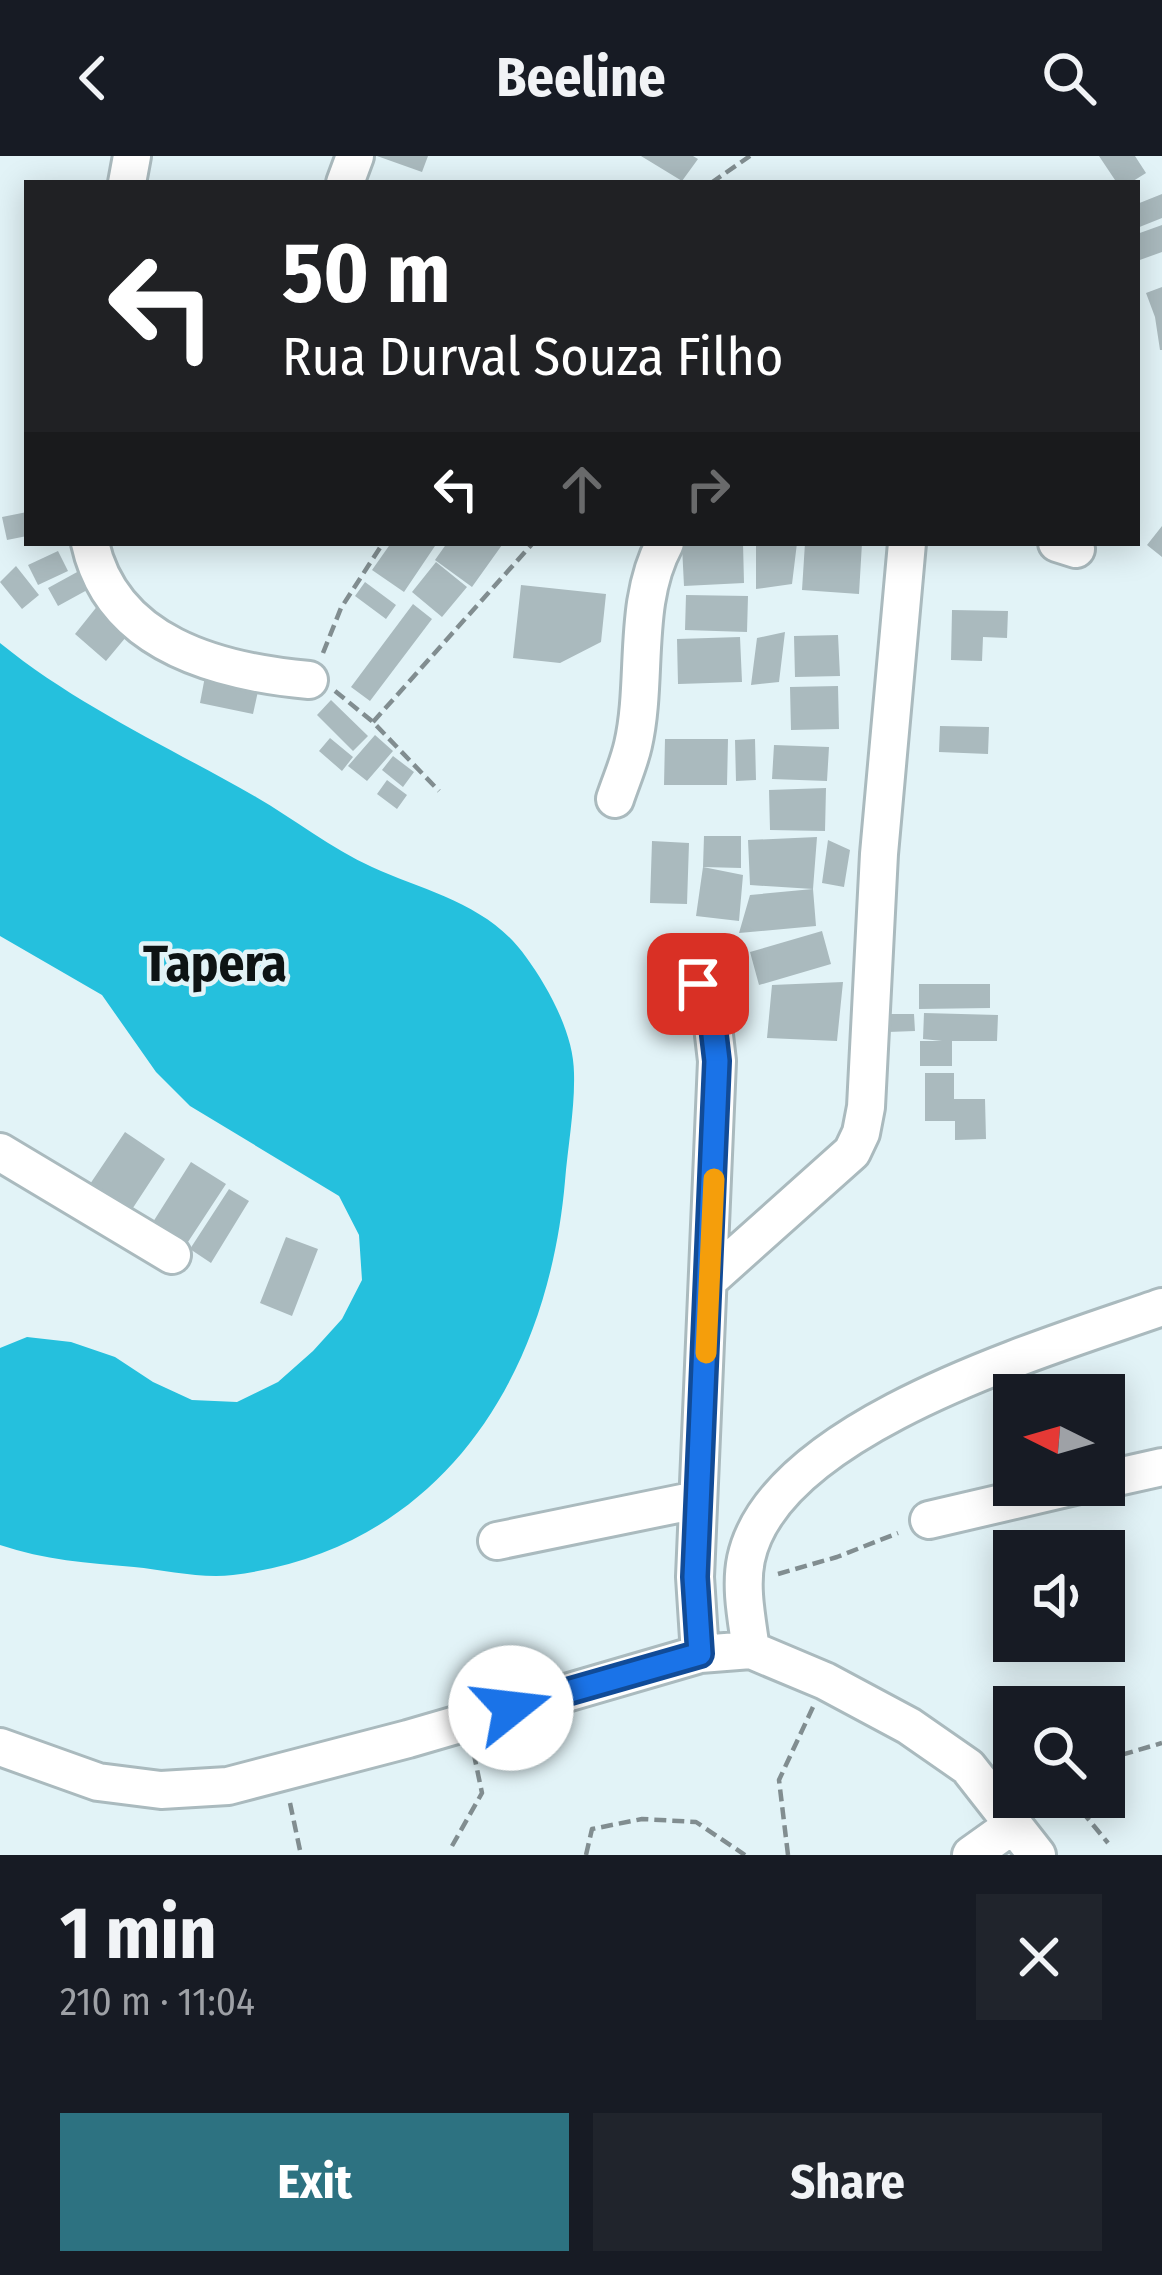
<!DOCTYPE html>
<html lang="en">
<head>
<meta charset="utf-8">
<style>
  :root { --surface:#171b24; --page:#20242c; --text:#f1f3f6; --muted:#9ea1a6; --accent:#2d7281 }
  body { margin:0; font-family:"Fira Sans Condensed",sans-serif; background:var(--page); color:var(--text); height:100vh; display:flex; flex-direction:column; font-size:45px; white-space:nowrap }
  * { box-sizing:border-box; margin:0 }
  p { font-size:39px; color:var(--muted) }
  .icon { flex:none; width:66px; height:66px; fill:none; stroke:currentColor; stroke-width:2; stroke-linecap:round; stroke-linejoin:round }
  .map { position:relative; height:1699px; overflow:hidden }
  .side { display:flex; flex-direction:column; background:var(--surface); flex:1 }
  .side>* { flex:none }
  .banner { position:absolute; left:24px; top:24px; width:1116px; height:366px; border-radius:0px; box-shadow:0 6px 30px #0003; background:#202124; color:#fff; overflow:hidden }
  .needle { width:78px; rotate:275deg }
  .buttons { position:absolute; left:993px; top:1218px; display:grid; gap:24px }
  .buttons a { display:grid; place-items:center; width:132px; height:132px; border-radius:0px; background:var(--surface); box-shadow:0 6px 30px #0003; font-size:60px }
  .pin { position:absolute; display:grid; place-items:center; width:102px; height:102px; color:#fff; margin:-51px; border-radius:24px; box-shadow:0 6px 18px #0006 }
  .me { position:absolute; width:132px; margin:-66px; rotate:74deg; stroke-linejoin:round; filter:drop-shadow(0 0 9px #0008) }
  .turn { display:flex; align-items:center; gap:42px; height:252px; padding:0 60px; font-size:54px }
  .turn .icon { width:156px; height:156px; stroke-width:2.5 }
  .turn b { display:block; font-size:84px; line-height:102px }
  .lanes { display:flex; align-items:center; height:114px; padding:0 60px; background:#0003; justify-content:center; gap:60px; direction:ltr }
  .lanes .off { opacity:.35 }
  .round { display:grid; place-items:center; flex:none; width:126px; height:126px; border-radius:0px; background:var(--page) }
  .head { display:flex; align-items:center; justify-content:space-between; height:204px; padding:0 60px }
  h1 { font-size:72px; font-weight:700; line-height:90px }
  .cta { display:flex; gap:24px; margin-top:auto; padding:24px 60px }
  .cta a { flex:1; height:138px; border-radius:0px; background:var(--accent); color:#fff; font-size:48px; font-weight:700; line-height:138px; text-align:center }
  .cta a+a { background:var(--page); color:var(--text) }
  header { display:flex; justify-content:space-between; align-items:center; height:156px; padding:0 60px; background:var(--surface); font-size:54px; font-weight:700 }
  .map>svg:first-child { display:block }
  .forest { fill:#25c0dd }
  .building { fill:#aababe }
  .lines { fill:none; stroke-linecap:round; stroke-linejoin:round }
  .minor-casing { stroke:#aababe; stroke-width:42 }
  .path { stroke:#818d90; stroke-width:4.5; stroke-dasharray:12 6; stroke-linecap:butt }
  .minor { stroke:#fff; stroke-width:36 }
  .route-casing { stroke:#114b97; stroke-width:30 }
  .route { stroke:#1a73e8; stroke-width:21 }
  .slow { stroke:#f59e0b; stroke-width:21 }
  .labels { text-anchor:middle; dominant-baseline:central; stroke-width:9; stroke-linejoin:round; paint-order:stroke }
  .district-label { font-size:51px; font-weight:bold; fill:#0d1314; stroke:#e2f3f7 }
</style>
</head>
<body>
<header><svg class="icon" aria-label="back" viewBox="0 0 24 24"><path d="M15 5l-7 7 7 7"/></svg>Beeline<svg class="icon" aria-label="search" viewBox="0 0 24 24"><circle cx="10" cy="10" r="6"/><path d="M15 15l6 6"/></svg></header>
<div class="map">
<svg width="1162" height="1699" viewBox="0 0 1162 1699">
  <rect width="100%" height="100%" fill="#e2f3f7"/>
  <path class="forest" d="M 0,487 C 79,551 169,591 256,641 C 294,663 332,693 372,711 C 427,736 489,748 526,801 C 548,831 574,878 574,917 C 575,952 568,989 565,1025 C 548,1222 441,1393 233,1419 C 202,1423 165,1414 134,1411 C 88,1407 44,1404 0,1389 L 0,1192 L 27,1181 L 71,1186 L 115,1201 L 153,1226 L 192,1244 L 237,1246 L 278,1226 L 313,1195 L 342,1163 L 362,1124 L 359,1079 L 339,1040 L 190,950 L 156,916 L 102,839 L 0,780 Z"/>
  <path class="building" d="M 377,0 L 428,0 L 422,16 Z
    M 641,0 L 693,0 L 698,3 L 682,25 Z
    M 1099,0 L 1135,0 L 1146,17 L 1130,27 L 1117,27 Z
    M 1162,38 L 1162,62 L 1137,72 L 1137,48 Z
    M 1162,69 L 1162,96 L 1137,105 L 1137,78 Z
    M 1162,131 L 1162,194 L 1160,194 L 1155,161 L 1146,137 Z
    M 27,356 L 27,380 L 7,384 L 2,361 Z
    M 1162,370 L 1162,401 L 1147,389 Z
    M 391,387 L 437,387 L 404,436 L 372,414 Z
    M 447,387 L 500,387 L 502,389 L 472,431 L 435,404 Z
    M 743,387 L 744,427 L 684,430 L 682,390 Z
    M 756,387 L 797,387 L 792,428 L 756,433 Z
    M 805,387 L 862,387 L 859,438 L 802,434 Z
    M 58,395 L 68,415 L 38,429 L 28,409 Z
    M 436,406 L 467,431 L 442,461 L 412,436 Z
    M 16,410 L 39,439 L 22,453 L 0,426 Z
    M 79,415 L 89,433 L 58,450 L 48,432 Z
    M 365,426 L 396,449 L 386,463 L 355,440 Z
    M 521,429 L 606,438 L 601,486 L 560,507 L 513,502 Z
    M 686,439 L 748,440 L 747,476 L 685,474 Z
    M 99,448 L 131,475 L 106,505 L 75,478 Z
    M 413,448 L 432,463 L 370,545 L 351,531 Z
    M 952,454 L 1008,455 L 1007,482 L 983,481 L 982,505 L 951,504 Z
    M 785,476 L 779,526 L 751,529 L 757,482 Z
    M 838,479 L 840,520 L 795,521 L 794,480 Z
    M 740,481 L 742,526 L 678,528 L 677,483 Z
    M 206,515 L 260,526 L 253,558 L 200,547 Z
    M 838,530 L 839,573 L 791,574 L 790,531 Z
    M 331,544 L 368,580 L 353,595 L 317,559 Z
    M 940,570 L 989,571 L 988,598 L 939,596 Z
    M 375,579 L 393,595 L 367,625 L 348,610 Z
    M 330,582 L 353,601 L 342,615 L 319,595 Z
    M 665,583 L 728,583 L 727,629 L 664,629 Z
    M 755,583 L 756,624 L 736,625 L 735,584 Z
    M 774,589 L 829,591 L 827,625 L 772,623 Z
    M 393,600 L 414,616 L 403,631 L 382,614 Z
    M 387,624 L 407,639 L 397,653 L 377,638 Z
    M 826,632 L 825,675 L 770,674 L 769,634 Z
    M 704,680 L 741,680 L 741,712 L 703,711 Z
    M 817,681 L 813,733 L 750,729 L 748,684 Z
    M 828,684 L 850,694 L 844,731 L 822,727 Z
    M 652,685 L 689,687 L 687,748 L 650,747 Z
    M 703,711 L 743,719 L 739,765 L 696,760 Z
    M 813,733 L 816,770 L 739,777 L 750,739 Z
    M 822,775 L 831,808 L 759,829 L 750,796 Z
    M 843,826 L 837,885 L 767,882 L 772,829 Z
    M 919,828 L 990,828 L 990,852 L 919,853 Z
    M 924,857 L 998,859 L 997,885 L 952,885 L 952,910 L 920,910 L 920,885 L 942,885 L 923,883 Z
    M 887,858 L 914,858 L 915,875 L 888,876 Z
    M 925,917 L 954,917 L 954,943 L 985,943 L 986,983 L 955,984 L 955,965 L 925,965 Z
    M 125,976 L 165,1003 L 127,1061 L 86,1034 Z
    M 191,1006 L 226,1028 L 186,1089 L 153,1066 Z
    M 229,1033 L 249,1045 L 211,1107 L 190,1093 Z
    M 286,1081 L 318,1093 L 292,1160 L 260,1147 Z"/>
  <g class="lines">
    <defs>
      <path id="minor" d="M 127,27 L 132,0
        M 345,27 L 355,0
        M 90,387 C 112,488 218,516 309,524
        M 1057,387 L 1076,393
        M 615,643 C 621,625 629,607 633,589 C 648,524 632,447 665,387
        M 698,828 L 712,862 L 717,905 L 695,1421 L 700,1498
        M 0,996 L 172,1099
        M 711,1122 L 852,996 L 861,977 L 866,951 L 879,698 L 907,387
        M 1104,1324 L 1162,1311
        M 929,1364 L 1079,1329
        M 497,1385 L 697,1344
        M 751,1494 C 747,1464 740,1432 746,1403 C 774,1270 1049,1191 1162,1151
        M 0,1591 L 98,1626 L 161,1634 L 228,1630 L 408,1583 L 700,1498 L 751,1494 L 825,1525 L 909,1570 L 968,1611 L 1037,1699
        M 971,1699 L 1013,1669"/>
    </defs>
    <use href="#minor" class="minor-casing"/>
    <path class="path" d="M 711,27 L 750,0
      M 323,497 L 341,452 L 383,387
      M 335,535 L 373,566 L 439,635
      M 373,566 L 533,387
      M 778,1418 L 837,1401 L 898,1377
      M 1104,1604 L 1162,1587
      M 1070,1641 L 1108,1687
      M 290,1647 L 301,1699
      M 452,1690 L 482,1637 L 473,1594
      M 586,1699 L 592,1673 L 642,1663 L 696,1666 L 745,1699
      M 788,1699 L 779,1624 L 813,1551"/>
    <use href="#minor" class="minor"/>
  </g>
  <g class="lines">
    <defs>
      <path id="route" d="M 511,1552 L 700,1498 L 695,1421 L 717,905 L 712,862 L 698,828"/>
    </defs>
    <use href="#route" class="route-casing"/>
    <use href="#route" class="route"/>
    <path class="slow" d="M 706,1197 L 714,1023"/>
  </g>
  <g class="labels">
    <g class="district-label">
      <text x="215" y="808">Tapera</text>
    </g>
  </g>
</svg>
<div class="buttons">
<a><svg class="needle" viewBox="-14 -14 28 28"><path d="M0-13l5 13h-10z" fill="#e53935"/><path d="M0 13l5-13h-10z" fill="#9ea1a6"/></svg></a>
<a><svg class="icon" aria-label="sound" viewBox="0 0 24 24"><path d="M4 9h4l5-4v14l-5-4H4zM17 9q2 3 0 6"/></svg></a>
<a><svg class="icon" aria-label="search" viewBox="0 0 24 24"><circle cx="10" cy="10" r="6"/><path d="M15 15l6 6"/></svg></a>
</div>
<div class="pin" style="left:698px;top:828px;background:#d93025"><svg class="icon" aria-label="arrive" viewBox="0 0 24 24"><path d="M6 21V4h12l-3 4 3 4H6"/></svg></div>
<svg class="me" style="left:511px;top:1552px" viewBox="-20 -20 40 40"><circle r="19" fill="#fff"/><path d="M0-13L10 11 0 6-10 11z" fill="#1a73e8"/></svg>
<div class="banner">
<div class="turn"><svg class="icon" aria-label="left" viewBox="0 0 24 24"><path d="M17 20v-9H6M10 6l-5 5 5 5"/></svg><div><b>50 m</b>Rua Durval Souza Filho</div></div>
<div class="lanes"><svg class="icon" aria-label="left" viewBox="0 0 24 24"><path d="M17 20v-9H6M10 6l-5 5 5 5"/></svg><svg class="icon off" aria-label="ahead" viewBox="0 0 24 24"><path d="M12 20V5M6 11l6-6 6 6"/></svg><svg class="icon off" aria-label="right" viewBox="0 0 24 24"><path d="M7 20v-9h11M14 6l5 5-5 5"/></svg></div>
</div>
</div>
<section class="side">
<div class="head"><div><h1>1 min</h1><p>210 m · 11:04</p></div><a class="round"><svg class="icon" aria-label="close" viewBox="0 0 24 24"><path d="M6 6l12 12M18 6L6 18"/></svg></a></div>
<div class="cta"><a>Exit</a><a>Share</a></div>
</section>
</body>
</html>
